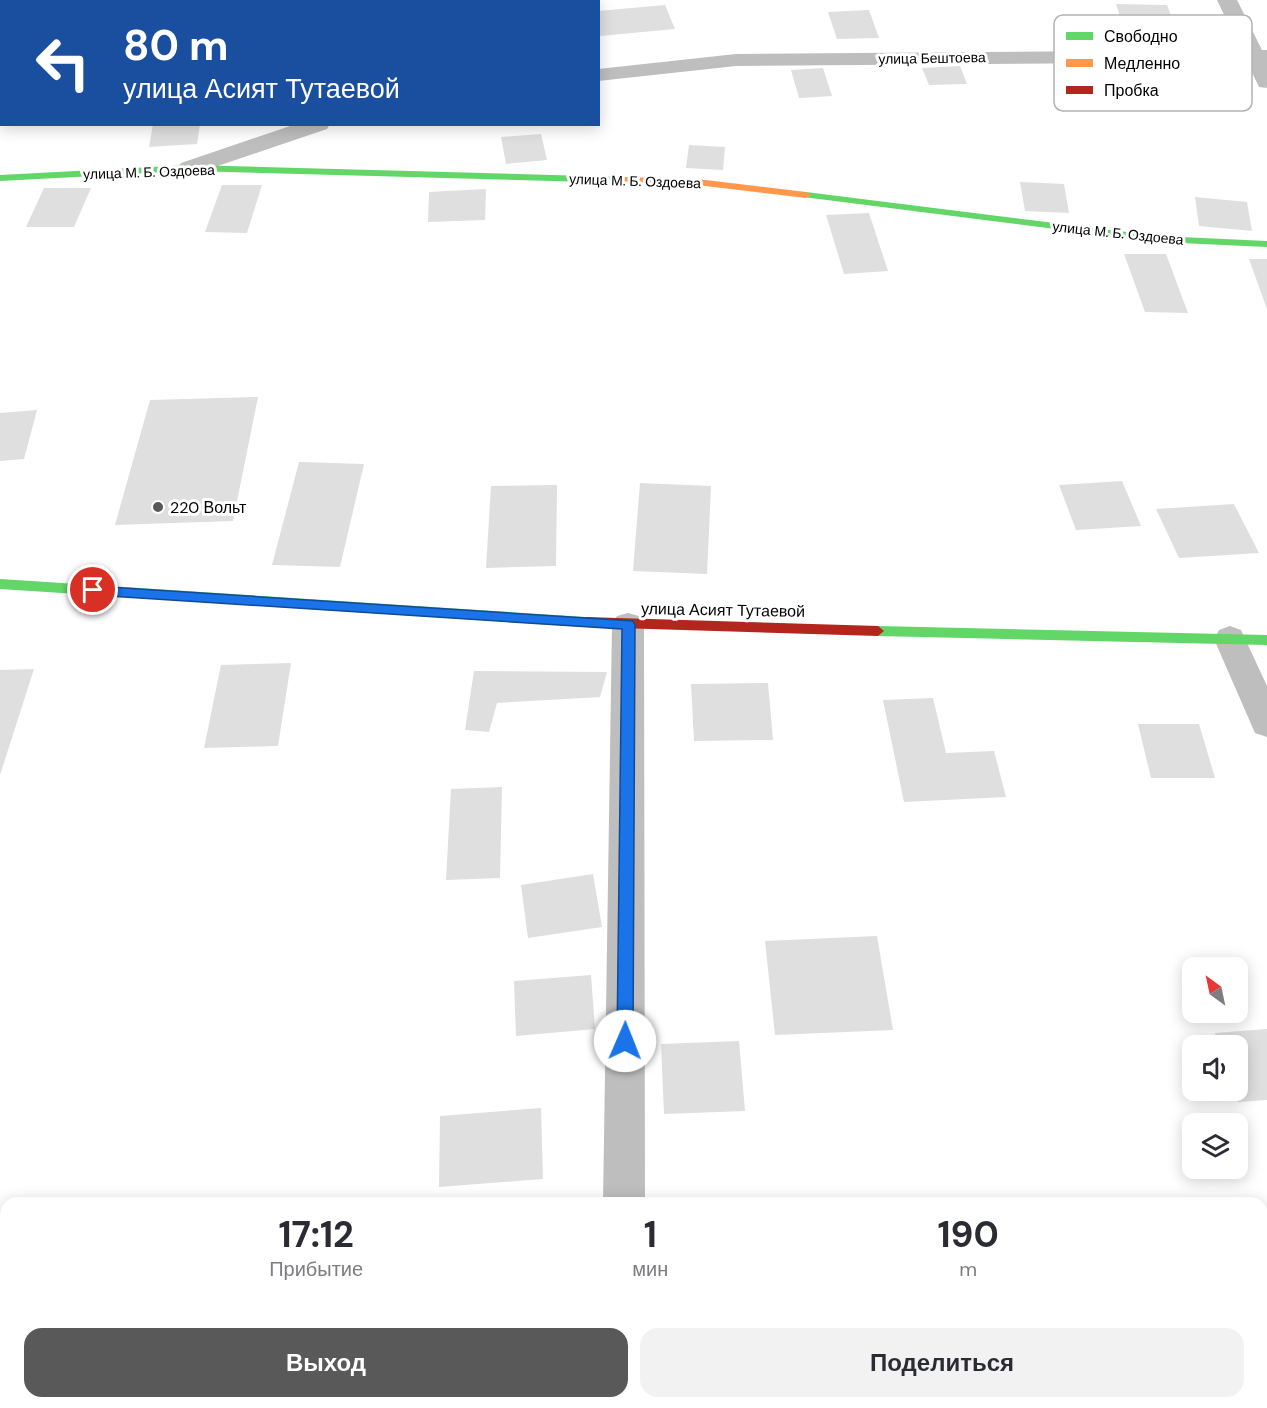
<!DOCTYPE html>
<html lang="ru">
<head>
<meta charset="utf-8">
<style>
  :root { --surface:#fff; --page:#f2f2f3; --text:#2b2b33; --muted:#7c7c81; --accent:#595959 }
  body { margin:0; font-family:"DM Sans",sans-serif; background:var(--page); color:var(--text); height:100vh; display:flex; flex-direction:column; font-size:22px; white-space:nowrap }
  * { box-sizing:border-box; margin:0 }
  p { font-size:20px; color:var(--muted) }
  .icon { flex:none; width:33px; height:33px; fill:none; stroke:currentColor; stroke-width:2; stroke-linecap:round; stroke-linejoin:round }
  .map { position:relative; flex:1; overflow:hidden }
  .panel { position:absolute; left:0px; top:1197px; width:1268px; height:212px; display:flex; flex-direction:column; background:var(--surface); border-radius:18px 18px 0 0; box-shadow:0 3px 15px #0003 }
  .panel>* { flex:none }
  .guide { position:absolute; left:0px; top:0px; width:600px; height:126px; box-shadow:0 3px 15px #0003; background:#1a4fa0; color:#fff; overflow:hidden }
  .needle { width:39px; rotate:327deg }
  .tools { position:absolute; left:1182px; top:957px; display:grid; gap:12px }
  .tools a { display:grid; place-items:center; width:66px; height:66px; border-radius:12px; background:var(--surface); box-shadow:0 3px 15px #0003; font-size:30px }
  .pin { position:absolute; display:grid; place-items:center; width:51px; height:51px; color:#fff; margin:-26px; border:3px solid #fff; border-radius:50%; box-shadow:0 2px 6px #0007 }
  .me { position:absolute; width:66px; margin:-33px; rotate:1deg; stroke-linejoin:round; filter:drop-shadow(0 0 4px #0008) }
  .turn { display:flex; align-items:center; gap:21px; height:126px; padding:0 24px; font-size:27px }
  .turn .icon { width:78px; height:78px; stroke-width:2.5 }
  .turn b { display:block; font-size:42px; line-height:51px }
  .eta { display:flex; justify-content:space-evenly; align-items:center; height:102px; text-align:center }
  .eta b { font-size:36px; font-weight:700; line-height:42px }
  .action { display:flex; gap:12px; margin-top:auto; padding:12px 24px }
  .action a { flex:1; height:69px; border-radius:18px; background:var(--accent); color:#fff; font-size:24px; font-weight:700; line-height:69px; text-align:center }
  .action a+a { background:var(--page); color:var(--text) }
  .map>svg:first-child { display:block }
  .building { fill:#dfdfdf }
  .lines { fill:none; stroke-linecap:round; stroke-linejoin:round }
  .street { fill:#bebebe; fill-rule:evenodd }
  .fast { fill:#63d668; fill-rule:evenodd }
  .slow { fill:#ff974d; fill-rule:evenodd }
  .jam { fill:#b3261e; fill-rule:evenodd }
  .route { fill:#1a73e8; stroke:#114b97; stroke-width:1.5 }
  .poi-dot { fill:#595959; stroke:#fff; stroke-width:2 }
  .labels { text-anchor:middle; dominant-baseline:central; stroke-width:6; stroke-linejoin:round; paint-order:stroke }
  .far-street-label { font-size:14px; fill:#000; stroke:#fff }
  .poi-label { font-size:16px; fill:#000; stroke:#fff; text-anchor:start }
  .street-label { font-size:16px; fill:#000; stroke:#fff }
  .key { fill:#fff; stroke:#b2b2b2; stroke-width:1.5 }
  .key-label { font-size:16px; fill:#000 }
</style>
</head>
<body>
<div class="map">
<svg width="1267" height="1408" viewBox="0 0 1267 1408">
  <rect width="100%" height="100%" fill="#fff"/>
  <path class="building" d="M 1116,4 L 1167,5 L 1180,40 L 1127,38 Z
    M 665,5 L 675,29 L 600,36 L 598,11 Z
    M 869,10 L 879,38 L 837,39 L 828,12 Z
    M 960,66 L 967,84 L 929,85 L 922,68 Z
    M 823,68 L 832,96 L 799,98 L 791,70 Z
    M 153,124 L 200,124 L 197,144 L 149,147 Z
    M 541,134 L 547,160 L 506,164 L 501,137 Z
    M 689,145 L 725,147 L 723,170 L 686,168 Z
    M 1020,182 L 1064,184 L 1069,213 L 1025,211 Z
    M 222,185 L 262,185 L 247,233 L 205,232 Z
    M 44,188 L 91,188 L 74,227 L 26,227 Z
    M 486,189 L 485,220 L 428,222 L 429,192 Z
    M 1195,197 L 1247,202 L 1252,231 L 1199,226 Z
    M 869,213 L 888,271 L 844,274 L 826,215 Z
    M 1124,254 L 1166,254 L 1188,313 L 1145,312 Z
    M 1249,259 L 1267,259 L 1267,309 Z
    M 258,397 L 233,521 L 115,525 L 150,400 Z
    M 37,410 L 24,459 L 0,461 L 0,413 Z
    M 299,462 L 364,464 L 340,567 L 272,565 Z
    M 1122,481 L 1141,526 L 1076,530 L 1059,485 Z
    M 640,483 L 711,486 L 707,574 L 633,571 Z
    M 557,485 L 556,566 L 486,568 L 491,486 Z
    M 1234,504 L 1259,553 L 1179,558 L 1156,509 Z
    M 291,663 L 278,746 L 204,748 L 221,665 Z
    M 34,669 L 0,775 L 0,670 Z
    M 474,671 L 607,672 L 600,697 L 497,703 L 489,732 L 465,730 Z
    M 768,683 L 773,740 L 694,741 L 691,684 Z
    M 933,698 L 946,753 L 994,751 L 1006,797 L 904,802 L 883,700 Z
    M 1138,724 L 1199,724 L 1215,778 L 1151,778 Z
    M 502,787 L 500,878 L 446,880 L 451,789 Z
    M 593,874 L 602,927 L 528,938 L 521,885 Z
    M 877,936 L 893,1030 L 775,1035 L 765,941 Z
    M 591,975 L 595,1029 L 516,1036 L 514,981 Z
    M 1267,1029 L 1267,1100 L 1238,1102 L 1234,1090 L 1238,1090 L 1238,1046 L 1219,1046 L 1215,1033 Z
    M 739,1041 L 745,1111 L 664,1114 L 661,1044 Z
    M 541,1108 L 543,1179 L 439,1187 L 440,1116 Z
    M 481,1402 L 561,1402 L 561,1408 L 481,1408 Z"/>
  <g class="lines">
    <path class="street" d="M 90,0 L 118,0 L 89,2 Z
      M 1217,0 L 1237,0 L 1262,50 L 1267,50 L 1267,88 L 1259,87 L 1247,62 L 736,66 L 598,81 L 598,69 L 736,54 L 1241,50 Z
      M 0,12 L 2,12 L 2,24 L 0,24 Z
      M 296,124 L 330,124 L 327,129 L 197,173 L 189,175 L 181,173 L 178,168 L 181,163 Z
      M 628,613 L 639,616 L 644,625 L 645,1203 L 603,1203 L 612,625 L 617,616 Z
      M 1230,626 L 1241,630 L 1267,686 L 1267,737 L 1255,733 L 1214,639 L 1219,630 Z
      M 599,1402 L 645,1402 L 645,1408 L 599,1408 Z"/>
    <path class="fast" d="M 189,165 L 624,177 L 629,180 L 624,183 L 189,171 L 0,181 L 0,175 Z
      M 806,192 L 1159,236 L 1267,241 L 1267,247 L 1159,242 L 803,197 L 803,193 Z
      M 0,579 L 586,617 L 592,622 L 586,627 L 0,589 Z
      M 878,626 L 1267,635 L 1267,645 L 878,636 L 872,631 Z"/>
    <path class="slow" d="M 624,177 L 697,179 L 806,192 L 811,195 L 806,198 L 697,185 L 621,182 L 619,180 Z"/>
    <path class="jam" d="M 586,617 L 878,626 L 884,631 L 878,636 L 586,627 L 580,622 Z"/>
  </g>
  <path class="route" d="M 93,586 L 633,621 L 635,625 L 633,1041 L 630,1047 L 625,1049 L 619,1047 L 617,1041 L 622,629 L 93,595 L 87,590 Z"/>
  <circle class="poi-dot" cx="158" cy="507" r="6"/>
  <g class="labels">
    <g class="far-street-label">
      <text transform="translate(932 58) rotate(-1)">улица Бештоева</text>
      <text transform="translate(149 172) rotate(-2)">улица М. Б. Оздоева</text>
      <text transform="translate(635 181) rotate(2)">улица М. Б. Оздоева</text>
      <text transform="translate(1118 233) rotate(6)">улица М. Б. Оздоева</text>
    </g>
    <g class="poi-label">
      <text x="170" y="507">220 Вольт</text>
    </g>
    <g class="street-label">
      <text transform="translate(723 610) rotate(1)">улица Асият Тутаевой</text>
    </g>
  </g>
  <rect x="1054" y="15" width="198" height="96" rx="9" class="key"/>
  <rect x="1066" y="32" width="27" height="8" fill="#63d668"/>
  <rect x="1066" y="59" width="27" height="8" fill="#ff974d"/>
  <rect x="1066" y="86" width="27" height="8" fill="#b3261e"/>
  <g class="key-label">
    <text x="1104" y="42">Свободно</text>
    <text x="1104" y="69">Медленно</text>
    <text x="1104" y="96">Пробка</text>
  </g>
</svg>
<div class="tools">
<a><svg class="needle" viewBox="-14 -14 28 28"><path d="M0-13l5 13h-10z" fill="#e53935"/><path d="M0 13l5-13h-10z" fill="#7c7c81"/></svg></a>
<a><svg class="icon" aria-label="sound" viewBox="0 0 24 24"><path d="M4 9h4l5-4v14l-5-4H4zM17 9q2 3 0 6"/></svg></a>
<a><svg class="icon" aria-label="layers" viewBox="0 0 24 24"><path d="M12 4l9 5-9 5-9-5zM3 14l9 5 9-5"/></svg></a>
</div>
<div class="pin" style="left:93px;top:590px;background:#d93025"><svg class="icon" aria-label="arrive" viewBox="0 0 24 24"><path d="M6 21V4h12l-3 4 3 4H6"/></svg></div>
<svg class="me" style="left:625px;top:1041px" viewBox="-20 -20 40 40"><circle r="19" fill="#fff"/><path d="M0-13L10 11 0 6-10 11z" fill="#1a73e8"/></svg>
<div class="guide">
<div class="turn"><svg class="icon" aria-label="left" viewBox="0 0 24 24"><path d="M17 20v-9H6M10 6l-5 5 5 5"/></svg><div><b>80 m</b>улица Асият Тутаевой</div></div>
</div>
<section class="panel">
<div class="eta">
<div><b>17:12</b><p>Прибытие</p></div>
<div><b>1</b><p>мин</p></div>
<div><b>190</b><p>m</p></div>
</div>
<div class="action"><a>Выход</a><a>Поделиться</a></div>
</section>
</div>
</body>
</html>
